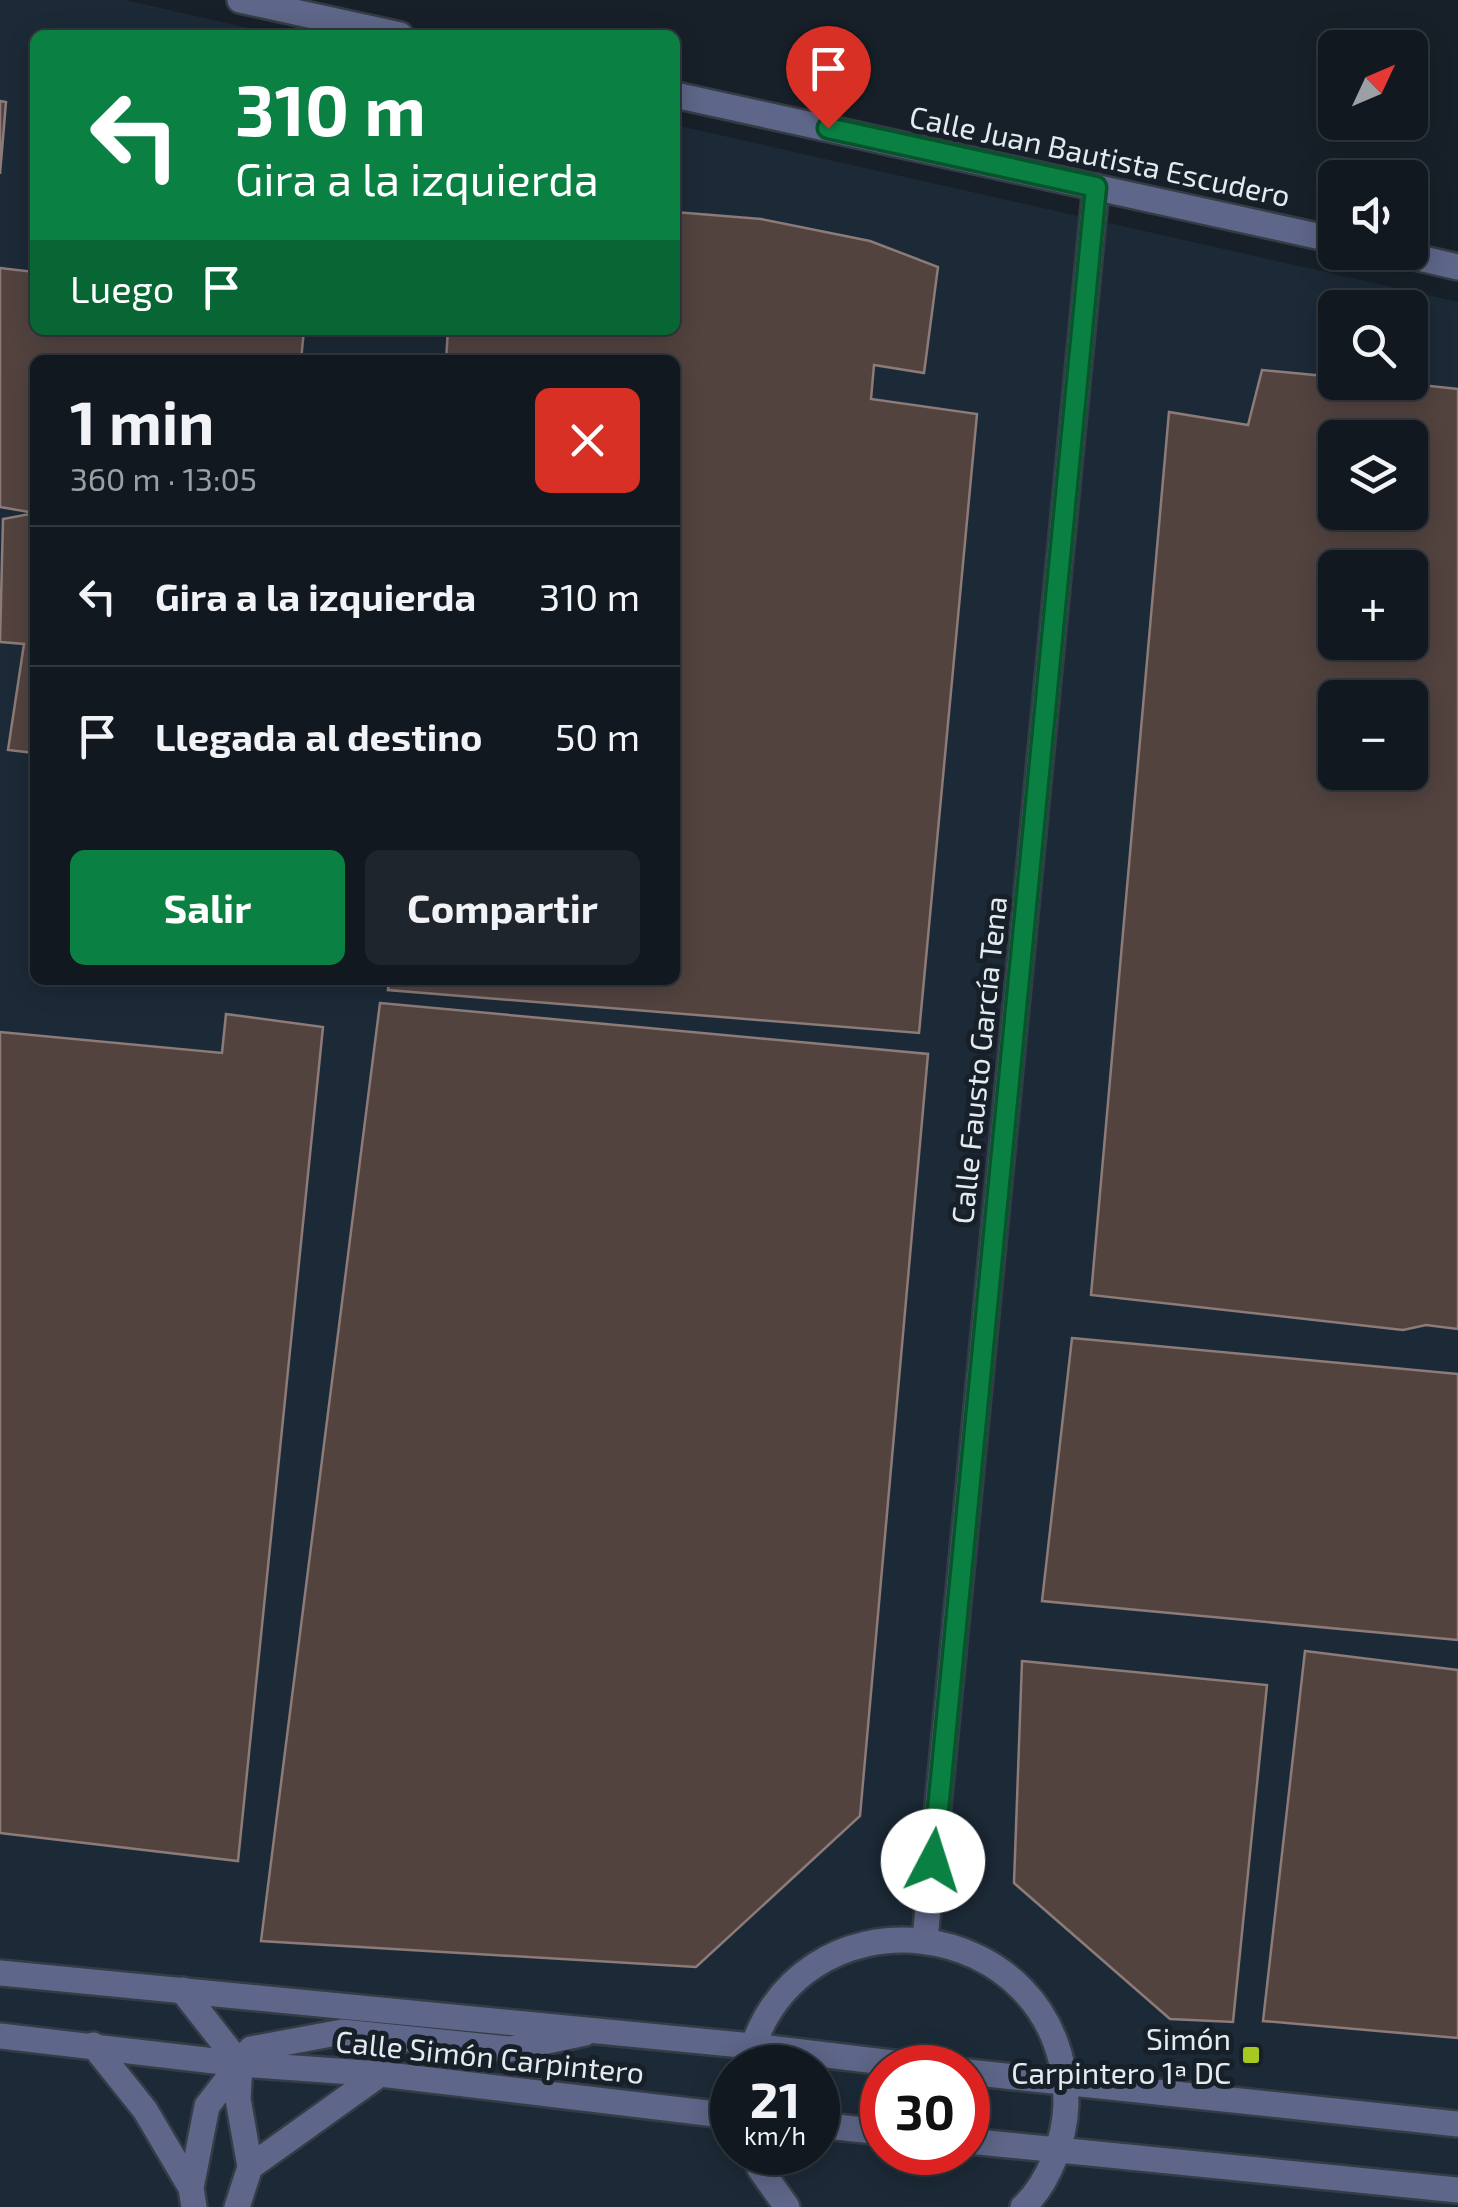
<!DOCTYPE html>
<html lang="es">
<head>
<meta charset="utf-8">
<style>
  :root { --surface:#11181f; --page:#1e252c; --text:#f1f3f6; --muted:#9ca0a4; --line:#30373d; --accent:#0b8043 }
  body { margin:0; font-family:"Exo 2",sans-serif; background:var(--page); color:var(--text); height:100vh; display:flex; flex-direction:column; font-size:38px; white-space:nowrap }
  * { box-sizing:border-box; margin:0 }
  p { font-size:32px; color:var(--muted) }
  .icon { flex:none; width:55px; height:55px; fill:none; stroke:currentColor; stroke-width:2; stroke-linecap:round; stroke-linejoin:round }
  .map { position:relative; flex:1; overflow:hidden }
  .panel { position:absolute; left:30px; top:355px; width:650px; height:630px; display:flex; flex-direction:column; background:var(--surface); border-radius:15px; box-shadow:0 5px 25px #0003,0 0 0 2px var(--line) }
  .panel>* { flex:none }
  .hud { position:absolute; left:30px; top:30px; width:650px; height:305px; border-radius:15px; box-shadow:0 5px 25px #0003,0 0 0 2px var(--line); background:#0b8043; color:#fff; overflow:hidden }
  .needle { width:65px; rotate:46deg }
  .tools { position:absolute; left:1318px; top:30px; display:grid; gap:20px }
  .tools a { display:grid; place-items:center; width:110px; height:110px; border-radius:15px; background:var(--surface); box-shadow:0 5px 25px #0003,0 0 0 2px var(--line); font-size:50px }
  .speed { position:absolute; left:710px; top:2045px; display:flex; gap:20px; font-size:50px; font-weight:700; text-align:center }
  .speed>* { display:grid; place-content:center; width:130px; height:130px; border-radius:50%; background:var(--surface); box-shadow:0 5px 25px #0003,0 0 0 2px var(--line); line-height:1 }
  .speed small { font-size:25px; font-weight:400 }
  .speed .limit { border:15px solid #d22; background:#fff; color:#111 }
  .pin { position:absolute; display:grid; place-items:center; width:85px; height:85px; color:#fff; margin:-102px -42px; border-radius:50% 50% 50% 0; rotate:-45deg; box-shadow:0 0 10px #0007 }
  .pin .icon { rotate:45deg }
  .me { position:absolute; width:110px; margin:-55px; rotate:5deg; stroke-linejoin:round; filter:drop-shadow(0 0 8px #0008) }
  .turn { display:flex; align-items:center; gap:35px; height:210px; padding:0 40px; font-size:45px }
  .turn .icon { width:130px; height:130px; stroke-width:2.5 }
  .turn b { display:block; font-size:70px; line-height:85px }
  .then { display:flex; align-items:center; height:95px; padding:0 40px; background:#0003; gap:20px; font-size:38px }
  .round { display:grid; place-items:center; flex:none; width:105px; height:105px; border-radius:15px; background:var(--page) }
  .summary { display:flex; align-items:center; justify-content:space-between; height:170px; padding:0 40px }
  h1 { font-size:60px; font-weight:700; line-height:75px }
  .button { display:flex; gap:20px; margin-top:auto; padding:20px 40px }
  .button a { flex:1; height:115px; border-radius:15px; background:var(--accent); color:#fff; font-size:40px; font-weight:700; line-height:115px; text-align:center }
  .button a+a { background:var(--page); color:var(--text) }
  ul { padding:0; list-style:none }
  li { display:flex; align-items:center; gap:30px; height:140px; padding:0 40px; border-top:2px solid var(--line) }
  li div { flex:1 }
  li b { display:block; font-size:38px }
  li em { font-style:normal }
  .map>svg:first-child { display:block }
  .built { fill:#1c2a37; fill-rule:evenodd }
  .building { fill:#52433f; stroke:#8c7b78; stroke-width:2.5; fill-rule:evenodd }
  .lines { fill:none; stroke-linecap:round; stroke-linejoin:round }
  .minor-casing { stroke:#343c45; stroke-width:30 }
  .tertiary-casing { stroke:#343c45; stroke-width:30 }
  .minor { stroke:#5e6689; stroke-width:25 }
  .tertiary { stroke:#5e6689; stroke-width:25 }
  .route-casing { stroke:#07532c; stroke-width:25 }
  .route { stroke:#0b8043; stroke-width:18 }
  .poi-dot { fill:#a6c821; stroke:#172029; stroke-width:4 }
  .labels { text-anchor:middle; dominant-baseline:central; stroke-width:10; stroke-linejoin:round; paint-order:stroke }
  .street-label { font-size:30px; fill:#e4eaf0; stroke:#172029 }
  .poi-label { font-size:30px; fill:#e4eaf0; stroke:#172029; text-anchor:end }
</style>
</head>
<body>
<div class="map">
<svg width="1458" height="2207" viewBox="0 0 1458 2207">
  <rect width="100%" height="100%" fill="#172029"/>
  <path class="built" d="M 0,0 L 125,0 L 279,35 L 35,35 L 35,330 L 675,330 L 675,125 L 1458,302 L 1458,2207 L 0,2207 ZM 1335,308 L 1410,308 L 1410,382 L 1335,382 ZM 35,360 L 675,360 L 675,980 L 35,980 ZM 1335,438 L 1410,438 L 1410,512 L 1335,512 ZM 1335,568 L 1410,568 L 1410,642 L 1335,642 ZM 1335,698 L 1410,698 L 1410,772 L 1335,772 ZM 732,2068 L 818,2068 L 818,2152 L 732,2152 ZM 882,2068 L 968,2068 L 968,2152 L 882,2152 Z"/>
  <path class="building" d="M 0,101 L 6,102 L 0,174 Z
    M 675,212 L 761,219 L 870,241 L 938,267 L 924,373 L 874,365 L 871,399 L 977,414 L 919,1033 L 388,990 L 389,980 L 675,980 L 675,360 L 446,360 L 448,330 L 675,330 Z
    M 0,268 L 35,272 L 35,330 L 304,330 L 301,360 L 35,360 L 35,513 L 0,507 Z
    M 1262,370 L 1335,377 L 1335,382 L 1393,382 L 1458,389 L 1458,1329 L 1426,1325 L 1403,1330 L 1091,1295 L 1169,412 L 1248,425 ZM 1335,438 L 1410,438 L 1410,512 L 1335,512 ZM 1335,568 L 1410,568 L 1410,642 L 1335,642 ZM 1335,698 L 1410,698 L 1410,772 L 1335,772 Z
    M 35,513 L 35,753 L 8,750 L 24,644 L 0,642 L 3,519 Z
    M 380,1003 L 928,1054 L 860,1816 L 696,1967 L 261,1941 Z
    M 226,1014 L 323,1027 L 238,1861 L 0,1833 L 0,1032 L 222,1053 Z
    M 1072,1338 L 1458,1374 L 1458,1640 L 1042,1601 Z
    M 1305,1651 L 1458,1670 L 1458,2038 L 1263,2021 Z
    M 1022,1661 L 1267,1685 L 1233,2022 L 1170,2019 L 1014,1883 Z"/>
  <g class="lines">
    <defs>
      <path id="minor" d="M 925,1939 L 1096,187
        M 182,1990 L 240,2064
        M 93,2045 L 145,2110 L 191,2188
        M 250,2167 L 380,2074
        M 194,2207 L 191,2188 L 207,2106 L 251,2049 L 342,2032 L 510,2049 L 585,2033
        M 237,2207 L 250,2167 L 238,2099 L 240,2064"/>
      <path id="tertiary" d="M 240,0 L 400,35
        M 675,95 L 1335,240
        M 1393,252 L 1458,267
        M 0,1973 L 752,2046 L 934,2068
        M 0,2036 L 240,2064 L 380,2074 L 732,2116
        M 747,2068 C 789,1877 1066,1909 1066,2104 C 1065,2139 1049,2183 1023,2207
        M 968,2072 L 1458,2124
        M 818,2125 L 882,2132
        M 968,2141 L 1458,2190
        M 755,2152 L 760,2169 L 787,2207"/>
    </defs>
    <use href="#minor" class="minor-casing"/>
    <use href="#tertiary" class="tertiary-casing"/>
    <use href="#minor" class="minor"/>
    <use href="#tertiary" class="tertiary"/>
  </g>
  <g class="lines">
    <defs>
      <path id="route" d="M 828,128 L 1096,187 L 933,1861"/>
    </defs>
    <use href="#route" class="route-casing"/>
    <use href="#route" class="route"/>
  </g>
  <rect class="poi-dot" x="1241" y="2045" width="20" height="20" rx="5"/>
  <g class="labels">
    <g class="street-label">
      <text transform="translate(1100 155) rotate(12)">Calle Juan Bautista Escudero</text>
      <text transform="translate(978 1060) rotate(-84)">Calle Fausto García Tena</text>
      <text transform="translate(490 2056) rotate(6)">Calle Simón Carpintero</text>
    </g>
    <g class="poi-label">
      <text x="1231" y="2038">Simón<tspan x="1231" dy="34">Carpintero 1ª DC</tspan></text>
    </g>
  </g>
</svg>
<div class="tools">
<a><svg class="needle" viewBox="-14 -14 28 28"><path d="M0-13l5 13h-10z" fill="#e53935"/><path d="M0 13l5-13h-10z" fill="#9ca0a4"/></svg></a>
<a><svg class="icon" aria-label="sound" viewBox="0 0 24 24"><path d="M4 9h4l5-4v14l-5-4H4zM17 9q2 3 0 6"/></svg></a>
<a><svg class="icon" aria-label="search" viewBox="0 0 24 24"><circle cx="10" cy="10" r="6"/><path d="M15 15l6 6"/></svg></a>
<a><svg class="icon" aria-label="layers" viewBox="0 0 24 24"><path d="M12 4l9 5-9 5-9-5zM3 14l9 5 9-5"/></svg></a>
<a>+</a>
<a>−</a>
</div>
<div class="speed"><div>21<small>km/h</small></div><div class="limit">30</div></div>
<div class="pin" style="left:828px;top:128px;background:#d93025"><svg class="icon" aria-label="arrive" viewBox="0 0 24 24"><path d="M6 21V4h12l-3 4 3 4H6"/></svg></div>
<svg class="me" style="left:933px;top:1861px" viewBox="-20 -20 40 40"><circle r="19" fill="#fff"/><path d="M0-13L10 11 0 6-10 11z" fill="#0b8043"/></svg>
<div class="hud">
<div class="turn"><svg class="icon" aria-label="left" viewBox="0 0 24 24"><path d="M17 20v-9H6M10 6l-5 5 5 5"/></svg><div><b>310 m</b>Gira a la izquierda</div></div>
<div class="then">Luego<svg class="icon" aria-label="arrive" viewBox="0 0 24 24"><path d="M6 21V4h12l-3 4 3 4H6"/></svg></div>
</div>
<section class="panel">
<div class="summary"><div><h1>1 min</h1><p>360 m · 13:05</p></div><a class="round" style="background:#d93025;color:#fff"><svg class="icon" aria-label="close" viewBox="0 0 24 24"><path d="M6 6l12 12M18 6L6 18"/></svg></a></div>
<ul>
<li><svg class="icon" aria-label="left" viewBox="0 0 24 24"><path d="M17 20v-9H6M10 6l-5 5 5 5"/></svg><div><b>Gira a la izquierda</b></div><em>310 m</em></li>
<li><svg class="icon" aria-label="arrive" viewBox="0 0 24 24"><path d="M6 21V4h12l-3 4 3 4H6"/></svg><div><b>Llegada al destino</b></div><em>50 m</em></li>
</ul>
<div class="button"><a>Salir</a><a>Compartir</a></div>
</section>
</div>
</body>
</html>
